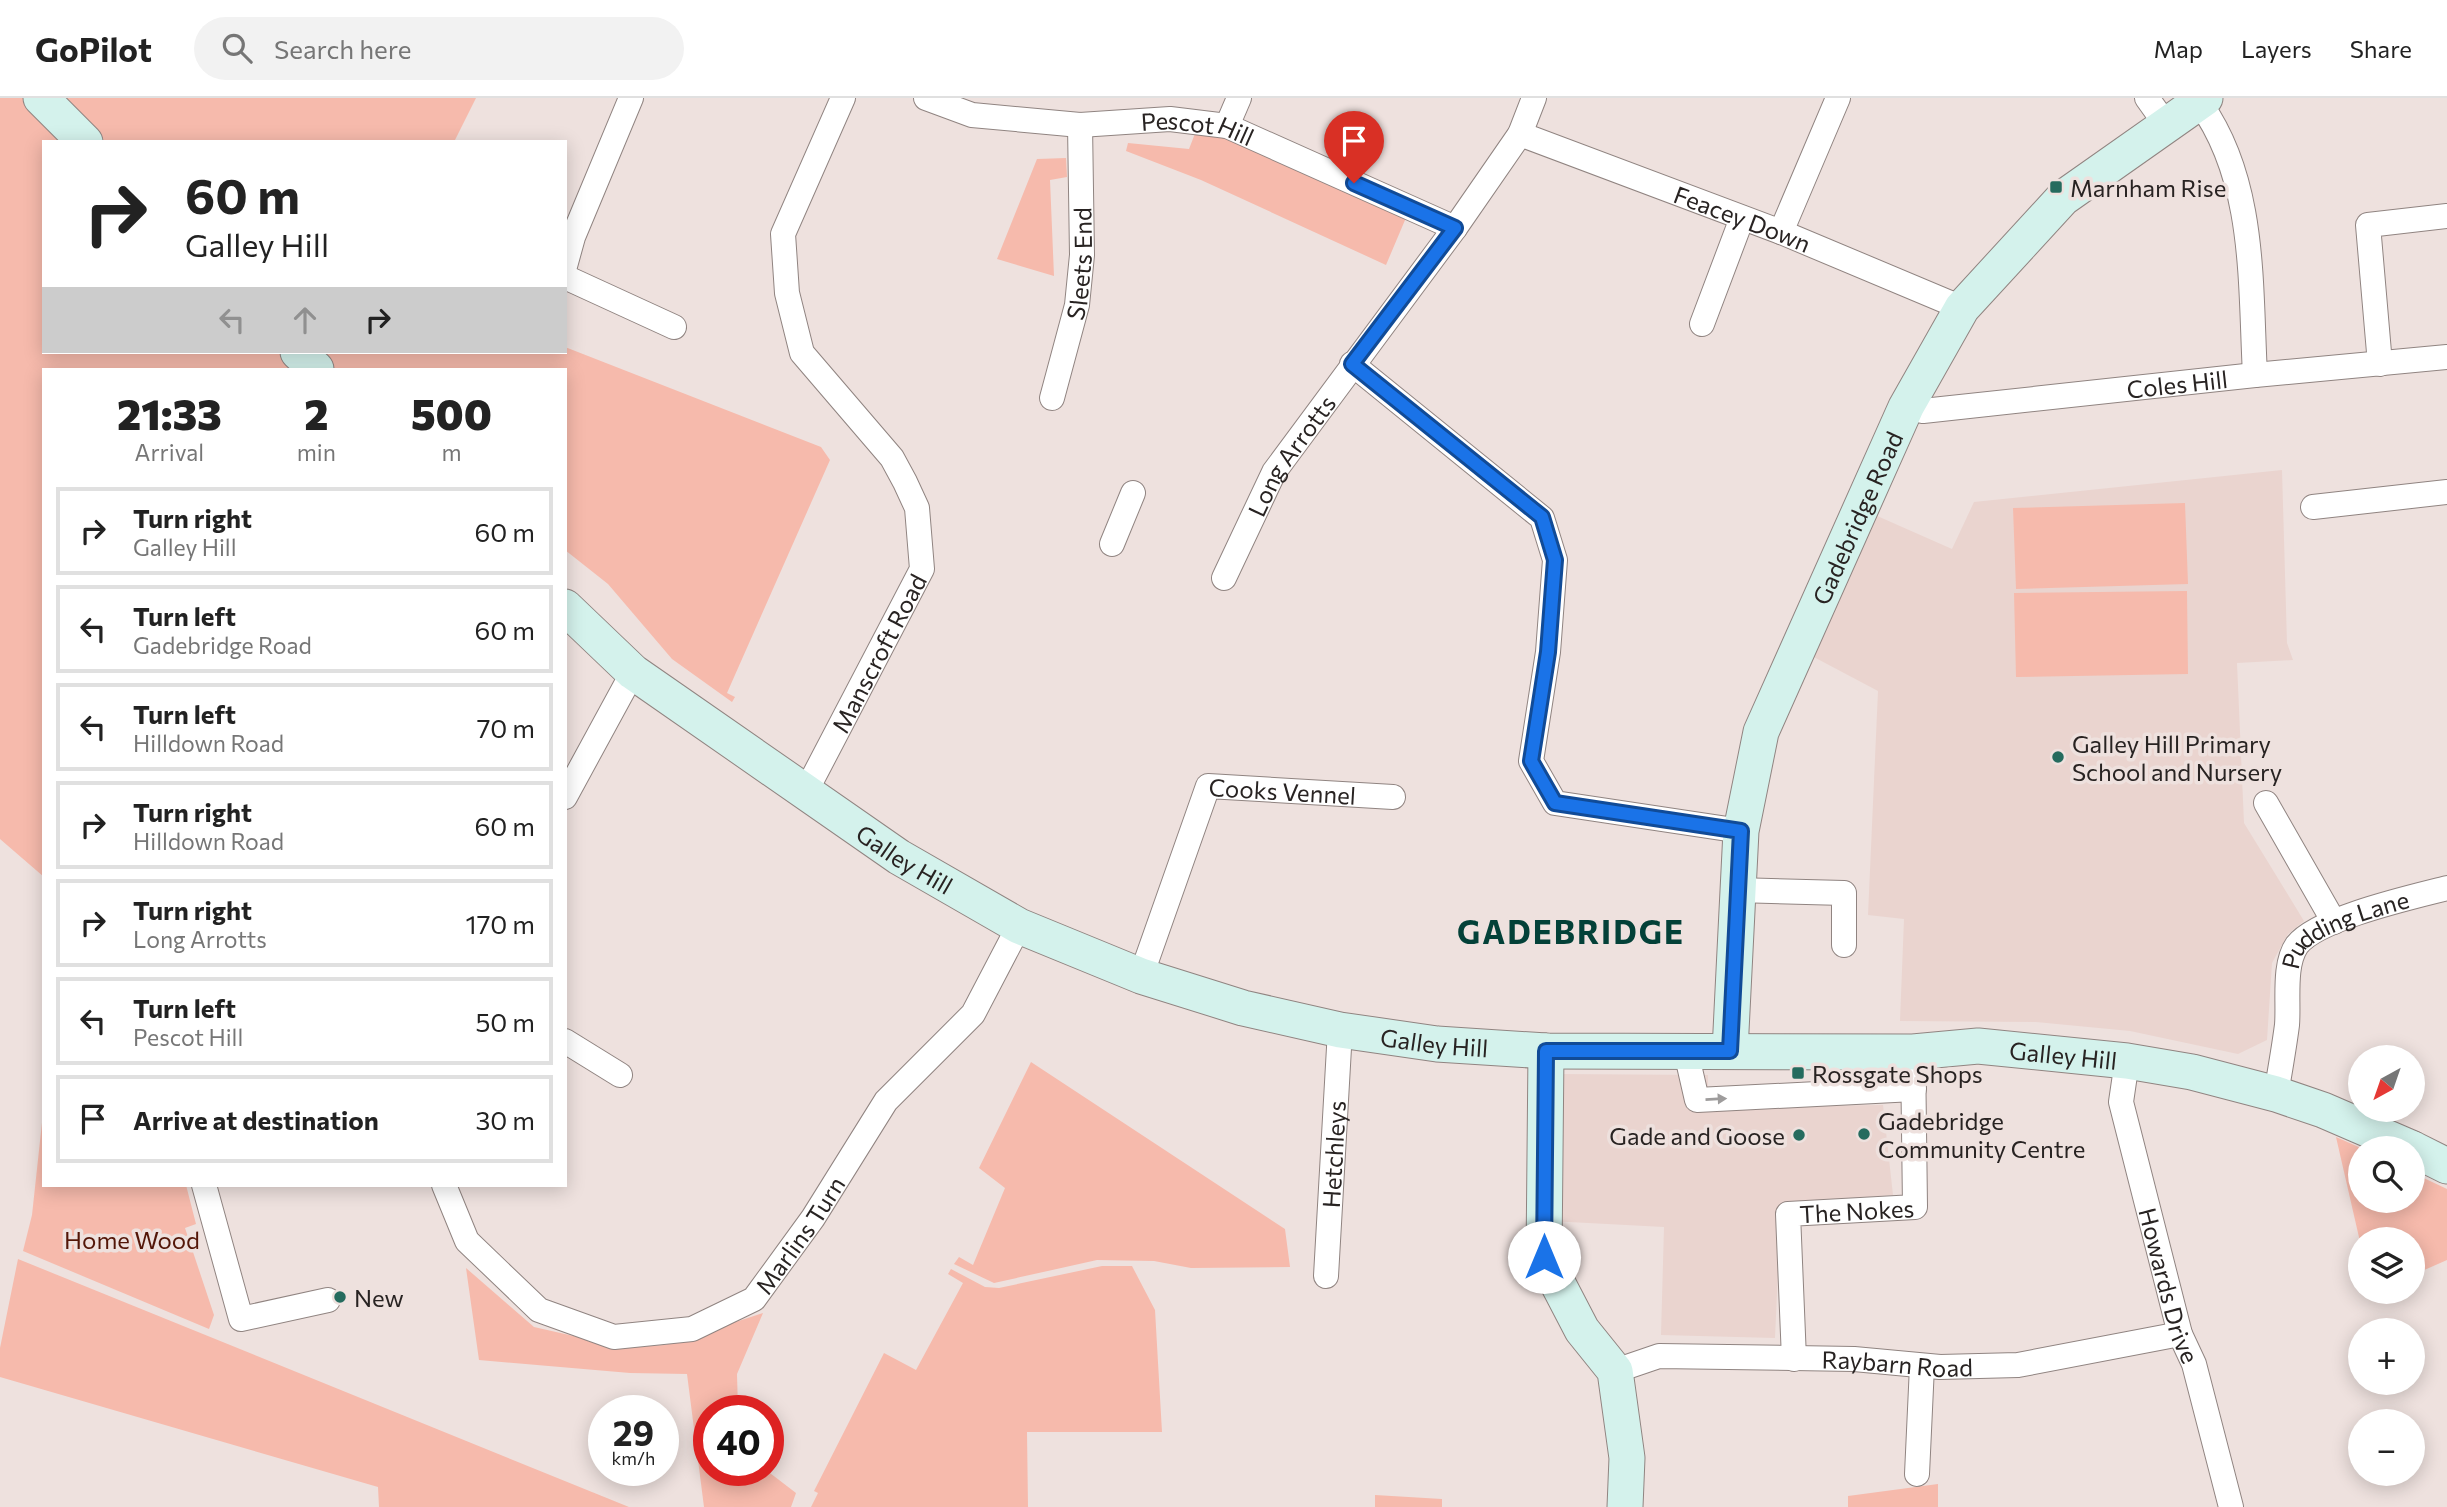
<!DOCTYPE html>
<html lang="en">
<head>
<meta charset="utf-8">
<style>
  :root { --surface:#fff; --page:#f2f2f2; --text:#222; --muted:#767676; --line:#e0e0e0 }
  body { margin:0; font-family:Commissioner,sans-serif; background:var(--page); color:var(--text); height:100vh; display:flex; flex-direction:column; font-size:26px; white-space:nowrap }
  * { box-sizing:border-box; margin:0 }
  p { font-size:23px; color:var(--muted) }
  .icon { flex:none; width:38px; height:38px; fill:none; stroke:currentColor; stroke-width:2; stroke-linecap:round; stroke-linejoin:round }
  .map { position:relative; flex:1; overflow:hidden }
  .drawer { position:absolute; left:42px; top:270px; width:525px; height:819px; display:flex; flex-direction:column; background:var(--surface); border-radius:0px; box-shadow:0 4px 18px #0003 }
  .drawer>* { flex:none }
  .top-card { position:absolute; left:42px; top:42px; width:525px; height:214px; border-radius:0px; box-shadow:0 4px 18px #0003; background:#fff; color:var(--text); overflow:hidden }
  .needle { width:46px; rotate:220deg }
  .buttons { position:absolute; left:2348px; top:947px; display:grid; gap:14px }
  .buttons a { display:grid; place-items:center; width:77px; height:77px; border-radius:50%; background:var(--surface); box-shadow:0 4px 18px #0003; font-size:35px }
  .speed { position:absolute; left:588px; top:1297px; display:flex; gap:14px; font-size:35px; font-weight:700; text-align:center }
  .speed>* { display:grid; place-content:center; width:91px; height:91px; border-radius:50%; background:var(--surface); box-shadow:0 4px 18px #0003; line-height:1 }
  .speed small { font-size:18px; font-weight:400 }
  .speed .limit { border:10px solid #d22; background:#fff; color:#111 }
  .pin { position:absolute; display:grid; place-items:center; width:60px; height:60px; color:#fff; margin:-72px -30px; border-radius:50% 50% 50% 0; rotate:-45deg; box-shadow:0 0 7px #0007 }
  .pin .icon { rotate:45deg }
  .me { position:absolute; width:77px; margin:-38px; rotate:0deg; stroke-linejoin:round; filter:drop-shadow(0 0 5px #0008) }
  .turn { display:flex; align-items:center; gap:24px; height:147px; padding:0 28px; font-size:32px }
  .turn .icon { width:91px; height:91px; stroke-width:2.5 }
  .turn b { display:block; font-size:49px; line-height:60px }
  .lanes { display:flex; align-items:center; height:66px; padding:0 28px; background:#0003; justify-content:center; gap:35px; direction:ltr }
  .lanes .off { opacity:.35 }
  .eta { display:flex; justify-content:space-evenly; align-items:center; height:119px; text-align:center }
  .eta b { font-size:42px; font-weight:800; line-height:49px }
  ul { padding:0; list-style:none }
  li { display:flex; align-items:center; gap:21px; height:88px; margin:0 14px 10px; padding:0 14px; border:4px solid var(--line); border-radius:0px }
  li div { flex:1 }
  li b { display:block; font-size:26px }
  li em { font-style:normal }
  header { display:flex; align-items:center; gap:42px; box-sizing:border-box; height:98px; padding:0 35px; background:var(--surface); border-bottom:2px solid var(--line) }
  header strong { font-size:33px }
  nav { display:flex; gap:38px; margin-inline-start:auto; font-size:24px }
  .search { width:490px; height:63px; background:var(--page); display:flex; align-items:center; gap:18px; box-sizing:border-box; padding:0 24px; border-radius:38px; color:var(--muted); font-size:26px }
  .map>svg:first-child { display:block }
  .built { fill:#ead4cf }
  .green { fill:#f6baac }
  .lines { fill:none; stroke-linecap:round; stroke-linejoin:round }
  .street-casing { stroke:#908481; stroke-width:26 }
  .secondary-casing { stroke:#908481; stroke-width:37 }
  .street { stroke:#fff; stroke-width:24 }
  .secondary { stroke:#d4f2ec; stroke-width:35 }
  .oneway { fill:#9e9c9c }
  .route-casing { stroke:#114b97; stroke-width:18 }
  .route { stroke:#1a73e8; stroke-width:12 }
  .poi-dot { fill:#256b5e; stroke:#eee1de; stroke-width:2.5 }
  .labels { text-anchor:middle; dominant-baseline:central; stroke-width:7; stroke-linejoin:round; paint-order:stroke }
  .street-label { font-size:24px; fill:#282322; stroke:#eee1de }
  .poi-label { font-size:24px; fill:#282322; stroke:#eee1de; text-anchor:start }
  .park-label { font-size:24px; fill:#531608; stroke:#eee1de }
  .district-label { font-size:32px; font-weight:bold; letter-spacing:2px; fill:#034138; stroke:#eee1de }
</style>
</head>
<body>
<header>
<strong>GoPilot</strong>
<div class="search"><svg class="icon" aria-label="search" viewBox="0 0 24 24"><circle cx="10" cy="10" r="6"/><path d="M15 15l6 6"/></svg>Search here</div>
<nav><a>Map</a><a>Layers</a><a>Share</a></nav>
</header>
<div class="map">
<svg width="2447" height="1409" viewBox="0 0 2447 1409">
  <rect width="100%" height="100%" fill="#eee1de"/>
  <path class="built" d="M 2282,372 L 2287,545 L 2293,562 L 2237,565 L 2244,725 L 2304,823 L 2288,836 L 2272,865 L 2267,942 L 2238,956 L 2130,933 L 2036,924 L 1900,923 L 1904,821 L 1868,817 L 1878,593 L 1810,557 L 1875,417 L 1952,451 L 1974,404 Z
    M 1556,976 L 1708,977 L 1708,1009 L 1883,1007 L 1893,1097 L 1781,1106 L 1775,1240 L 1661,1237 L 1664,1129 L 1550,1123 Z"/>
  <path class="green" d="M 0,0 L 476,0 L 454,44 L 44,44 L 44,254 L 565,254 L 565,249 L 821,349 L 830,362 L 727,595 L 735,599 L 732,604 L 672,561 L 608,486 L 565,452 L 565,271 L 44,271 L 44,779 L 0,741 Z
    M 1196,33 L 1252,46 L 1408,115 L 1386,167 L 1201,82 L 1126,53 L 1128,45 L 1189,51 Z
    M 1066,60 L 1067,79 L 1050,82 L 1054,178 L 997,161 L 1037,61 Z
    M 2185,405 L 2188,486 L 2016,491 L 2013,410 Z
    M 2187,493 L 2188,576 L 2016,579 L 2014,495 Z
    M 1031,964 L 1285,1131 L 1290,1169 L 1191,1170 L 1154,1163 L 1097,1162 L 994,1185 L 954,1166 L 959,1159 L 973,1167 L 1005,1090 L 979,1070 Z
    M 44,1006 L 44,1087 L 186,1087 L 196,1126 L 185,1130 L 214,1217 L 209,1231 L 23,1153 L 32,1117 Z
    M 2336,1039 L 2361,1050 L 2361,1102 L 2413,1102 L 2413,1075 L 2447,1091 L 2447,1162 L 2413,1177 L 2413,1141 L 2361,1141 L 2361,1148 Z
    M 18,1161 L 629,1409 L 379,1409 L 378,1389 L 0,1279 L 0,1250 Z
    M 1102,1168 L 1132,1168 L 1155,1212 L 1162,1334 L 1027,1334 L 1028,1409 L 811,1409 L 818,1395 L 814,1393 L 884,1255 L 916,1272 L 963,1185 L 948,1176 L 951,1171 L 985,1189 L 999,1190 Z
    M 466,1170 L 534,1229 L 622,1249 L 665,1247 L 763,1215 L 737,1276 L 738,1312 L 709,1312 L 709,1372 L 766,1372 L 796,1395 L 791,1409 L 704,1409 L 687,1276 L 630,1275 L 479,1262 Z
    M 1938,1386 L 1938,1409 L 1848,1409 L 1848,1398 Z
    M 1375,1397 L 1442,1401 L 1442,1409 L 1375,1409 Z"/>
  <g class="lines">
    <defs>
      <g id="street">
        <path id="s1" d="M 926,0 L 972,17 L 1080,27 L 1170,21 L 1227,28 L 1455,130"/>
        <path d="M 2147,0 L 2167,28"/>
        <path d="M 2199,4 C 2256,82 2250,185 2255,277"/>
        <path d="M 1227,28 L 1239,0"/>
        <path id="s2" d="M 1520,36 L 1781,134 L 1962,210"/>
        <path d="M 1781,134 L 1838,0"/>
        <path d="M 565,168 L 573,139 L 631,0"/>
        <path d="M 565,179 L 674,229"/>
        <path d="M 1702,226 L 1742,120"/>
        <path d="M 1352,266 L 1542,420 L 1555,462 L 1548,554 L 1531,663 L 1555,705 L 1741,733"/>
        <path d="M 2380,266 L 2368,127 L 2447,118"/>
        <path id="s3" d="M 1052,300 L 1077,207 L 1082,157 L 1080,27"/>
        <path id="s4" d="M 1906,309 L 1923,313 L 2255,277 L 2447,259"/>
        <path d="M 2313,409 L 2447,394"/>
        <path d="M 1112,446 L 1133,395"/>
        <path id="s5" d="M 1224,480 L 1274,374 L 1455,130 L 1520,36 L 1534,0"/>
        <path id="s6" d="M 805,695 L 922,471 L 917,410 L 905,384 L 892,360 L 802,255 L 787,195 L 783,136 L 843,0"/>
        <path d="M 565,699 L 633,574"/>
        <path d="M 2266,705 L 2334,824"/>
        <path d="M 1736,792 L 1844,795 L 1844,847"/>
        <path id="s7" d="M 1141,878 L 1208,688 L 1393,699"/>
        <path d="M 565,943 L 620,977"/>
        <path d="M 1686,954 L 1697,1002 L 1914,991"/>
        <path id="s8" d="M 2127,963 L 2121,1004 L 2180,1236 L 2194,1266 L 2231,1409"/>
        <path id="s9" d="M 2276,996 C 2280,973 2284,950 2287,927 C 2289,904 2283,867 2297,847 C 2318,820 2412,799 2447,790"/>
        <path d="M 204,1087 L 241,1221 L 328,1202"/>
        <path id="s10" d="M 444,1087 L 467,1143 L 539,1212 L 614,1239 L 692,1231 L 754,1201 L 813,1120 L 886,1003 L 973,916 L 1019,828"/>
        <path id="s11" d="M 1326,1178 L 1340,932"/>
        <path id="s12" d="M 1794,1261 L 1788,1116 L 1915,1109 L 1913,954"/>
        <path id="s13" d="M 1615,1273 L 1659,1258 L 1854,1261 L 1940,1269 L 2018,1267 L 2180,1236"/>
        <path d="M 1917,1376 L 1922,1268"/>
      </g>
      <g id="secondary">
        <path d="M 41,0 L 85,44"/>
        <path d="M 298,254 L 316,271"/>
        <path id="s14" d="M 565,509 L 633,574 L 899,759 L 1019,828 L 1141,878 L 1243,910 L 1340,932 L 1437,946 L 1546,953 L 1913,954 L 1978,948 L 2127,963 L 2192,974 L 2276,996 L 2323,1012 L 2411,1050"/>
        <path d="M 1546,953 L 1544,1159 L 1582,1232 L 1615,1273 L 1627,1360 L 1625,1409"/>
        <path id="s15" d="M 1730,953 L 1741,733 L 1761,634 L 1906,309 L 1962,210 L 2063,100 L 2205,0"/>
        <path d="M 2413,1051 L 2447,1068"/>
      </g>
    </defs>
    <use href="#street" class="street-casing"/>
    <use href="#secondary" class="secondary-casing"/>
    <use href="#street" class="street"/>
    <use href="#secondary" class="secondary"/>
  </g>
  <defs><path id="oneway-solid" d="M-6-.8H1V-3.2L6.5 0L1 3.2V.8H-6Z" transform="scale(1.75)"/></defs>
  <use class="oneway" href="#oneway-solid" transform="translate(1716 1001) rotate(-3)"/>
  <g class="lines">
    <defs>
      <path id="route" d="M 1354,85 L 1455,130 L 1352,266 L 1542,419 L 1555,462 L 1548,554 L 1531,663 L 1555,705 L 1741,733 L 1730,953 L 1546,953 L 1544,1159"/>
    </defs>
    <use href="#route" class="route-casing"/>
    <use href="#route" class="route"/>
  </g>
  <g class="poi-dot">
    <rect x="2049" y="82" width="14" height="14" rx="3.5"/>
    <circle cx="2058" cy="659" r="7"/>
    <rect x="1791" y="968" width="14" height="14" rx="3.5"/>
    <circle cx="1864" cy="1036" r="7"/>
    <circle cx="1799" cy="1037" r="7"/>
    <circle cx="340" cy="1199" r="7"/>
  </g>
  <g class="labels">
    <g class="street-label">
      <text stroke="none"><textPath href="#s1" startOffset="276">Pescot Hill</textPath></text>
      <text stroke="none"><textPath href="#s2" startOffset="238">Feacey Down</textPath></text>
      <text stroke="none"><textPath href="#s3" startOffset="138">Sleets End</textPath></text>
      <text stroke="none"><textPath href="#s4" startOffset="273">Coles Hill</textPath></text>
      <text stroke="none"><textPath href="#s5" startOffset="140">Long Arrotts</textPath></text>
      <text stroke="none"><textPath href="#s15" startOffset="556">Gadebridge Road</textPath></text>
      <text stroke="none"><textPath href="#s6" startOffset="158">Manscroft Road</textPath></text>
      <text stroke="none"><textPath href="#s7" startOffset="276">Cooks Vennel</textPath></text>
      <text stroke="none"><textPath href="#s14" startOffset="424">Galley Hill</textPath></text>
      <text stroke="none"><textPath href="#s9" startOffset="200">Pudding Lane</textPath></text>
      <text stroke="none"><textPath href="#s14" startOffset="990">Galley Hill</textPath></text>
      <text stroke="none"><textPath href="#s14" startOffset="1620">Galley Hill</textPath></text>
      <text stroke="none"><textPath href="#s11" startOffset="122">Hetchleys</textPath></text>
      <text stroke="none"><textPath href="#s12" startOffset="214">The Nokes</textPath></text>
      <text stroke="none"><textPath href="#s10" startOffset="466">Marlins Turn</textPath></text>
      <text stroke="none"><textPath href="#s8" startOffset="231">Howards Drive</textPath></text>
      <text stroke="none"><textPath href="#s13" startOffset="285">Raybarn Road</textPath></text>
    </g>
    <g class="poi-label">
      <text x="2070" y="89">Marnham Rise</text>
      <text x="2072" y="645">Galley Hill Primary<tspan x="2072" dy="28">School and Nursery</tspan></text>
      <text x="1812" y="975">Rossgate Shops</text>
      <text x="1878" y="1022">Gadebridge<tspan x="1878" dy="28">Community Centre</tspan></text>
      <text x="1785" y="1037" text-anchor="end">Gade and Goose</text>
      <text x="354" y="1199">New</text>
    </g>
    <g class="park-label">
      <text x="132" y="1141">Home Wood</text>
    </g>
    <g class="district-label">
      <text x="1571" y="833">GADEBRIDGE</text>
    </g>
  </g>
</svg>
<div class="buttons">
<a><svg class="needle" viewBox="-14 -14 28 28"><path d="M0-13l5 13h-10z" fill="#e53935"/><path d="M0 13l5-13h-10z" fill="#767676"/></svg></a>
<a><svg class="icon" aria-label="search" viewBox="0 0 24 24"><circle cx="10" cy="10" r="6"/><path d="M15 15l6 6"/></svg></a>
<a><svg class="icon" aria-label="layers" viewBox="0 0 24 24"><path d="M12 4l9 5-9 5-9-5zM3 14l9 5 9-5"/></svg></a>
<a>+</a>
<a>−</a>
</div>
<div class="speed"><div>29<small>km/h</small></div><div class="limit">40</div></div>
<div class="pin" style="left:1354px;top:85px;background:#d93025"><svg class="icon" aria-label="arrive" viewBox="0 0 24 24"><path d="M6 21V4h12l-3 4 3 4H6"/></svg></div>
<svg class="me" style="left:1544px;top:1159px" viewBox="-20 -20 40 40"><circle r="19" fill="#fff"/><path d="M0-13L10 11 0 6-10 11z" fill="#1a73e8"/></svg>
<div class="top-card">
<div class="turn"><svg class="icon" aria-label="right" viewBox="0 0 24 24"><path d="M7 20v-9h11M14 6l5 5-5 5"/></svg><div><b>60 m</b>Galley Hill</div></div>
<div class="lanes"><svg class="icon off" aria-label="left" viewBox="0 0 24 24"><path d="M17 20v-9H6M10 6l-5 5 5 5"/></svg><svg class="icon off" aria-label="ahead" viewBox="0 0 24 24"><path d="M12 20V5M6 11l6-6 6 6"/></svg><svg class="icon" aria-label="right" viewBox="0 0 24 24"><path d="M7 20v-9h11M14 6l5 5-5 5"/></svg></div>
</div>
<section class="drawer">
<div class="eta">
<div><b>21:33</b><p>Arrival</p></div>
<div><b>2</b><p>min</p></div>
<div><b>500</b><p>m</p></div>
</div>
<ul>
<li><svg class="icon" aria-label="right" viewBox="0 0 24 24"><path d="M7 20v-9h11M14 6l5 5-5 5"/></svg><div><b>Turn right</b><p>Galley Hill</p></div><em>60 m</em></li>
<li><svg class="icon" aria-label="left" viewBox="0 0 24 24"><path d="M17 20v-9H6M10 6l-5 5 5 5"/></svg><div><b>Turn left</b><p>Gadebridge Road</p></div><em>60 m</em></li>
<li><svg class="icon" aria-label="left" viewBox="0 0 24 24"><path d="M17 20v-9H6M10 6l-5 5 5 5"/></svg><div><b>Turn left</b><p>Hilldown Road</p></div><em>70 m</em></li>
<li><svg class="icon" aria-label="right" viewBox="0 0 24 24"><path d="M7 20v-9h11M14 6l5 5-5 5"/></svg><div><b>Turn right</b><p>Hilldown Road</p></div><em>60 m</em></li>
<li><svg class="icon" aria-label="right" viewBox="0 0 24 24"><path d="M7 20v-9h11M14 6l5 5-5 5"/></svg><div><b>Turn right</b><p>Long Arrotts</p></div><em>170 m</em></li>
<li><svg class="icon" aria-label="left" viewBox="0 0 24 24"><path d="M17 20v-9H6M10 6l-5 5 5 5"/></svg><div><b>Turn left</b><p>Pescot Hill</p></div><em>50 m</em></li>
<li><svg class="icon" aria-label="arrive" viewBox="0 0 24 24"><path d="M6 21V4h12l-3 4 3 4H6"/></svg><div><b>Arrive at destination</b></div><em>30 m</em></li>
</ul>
</section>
</div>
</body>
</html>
